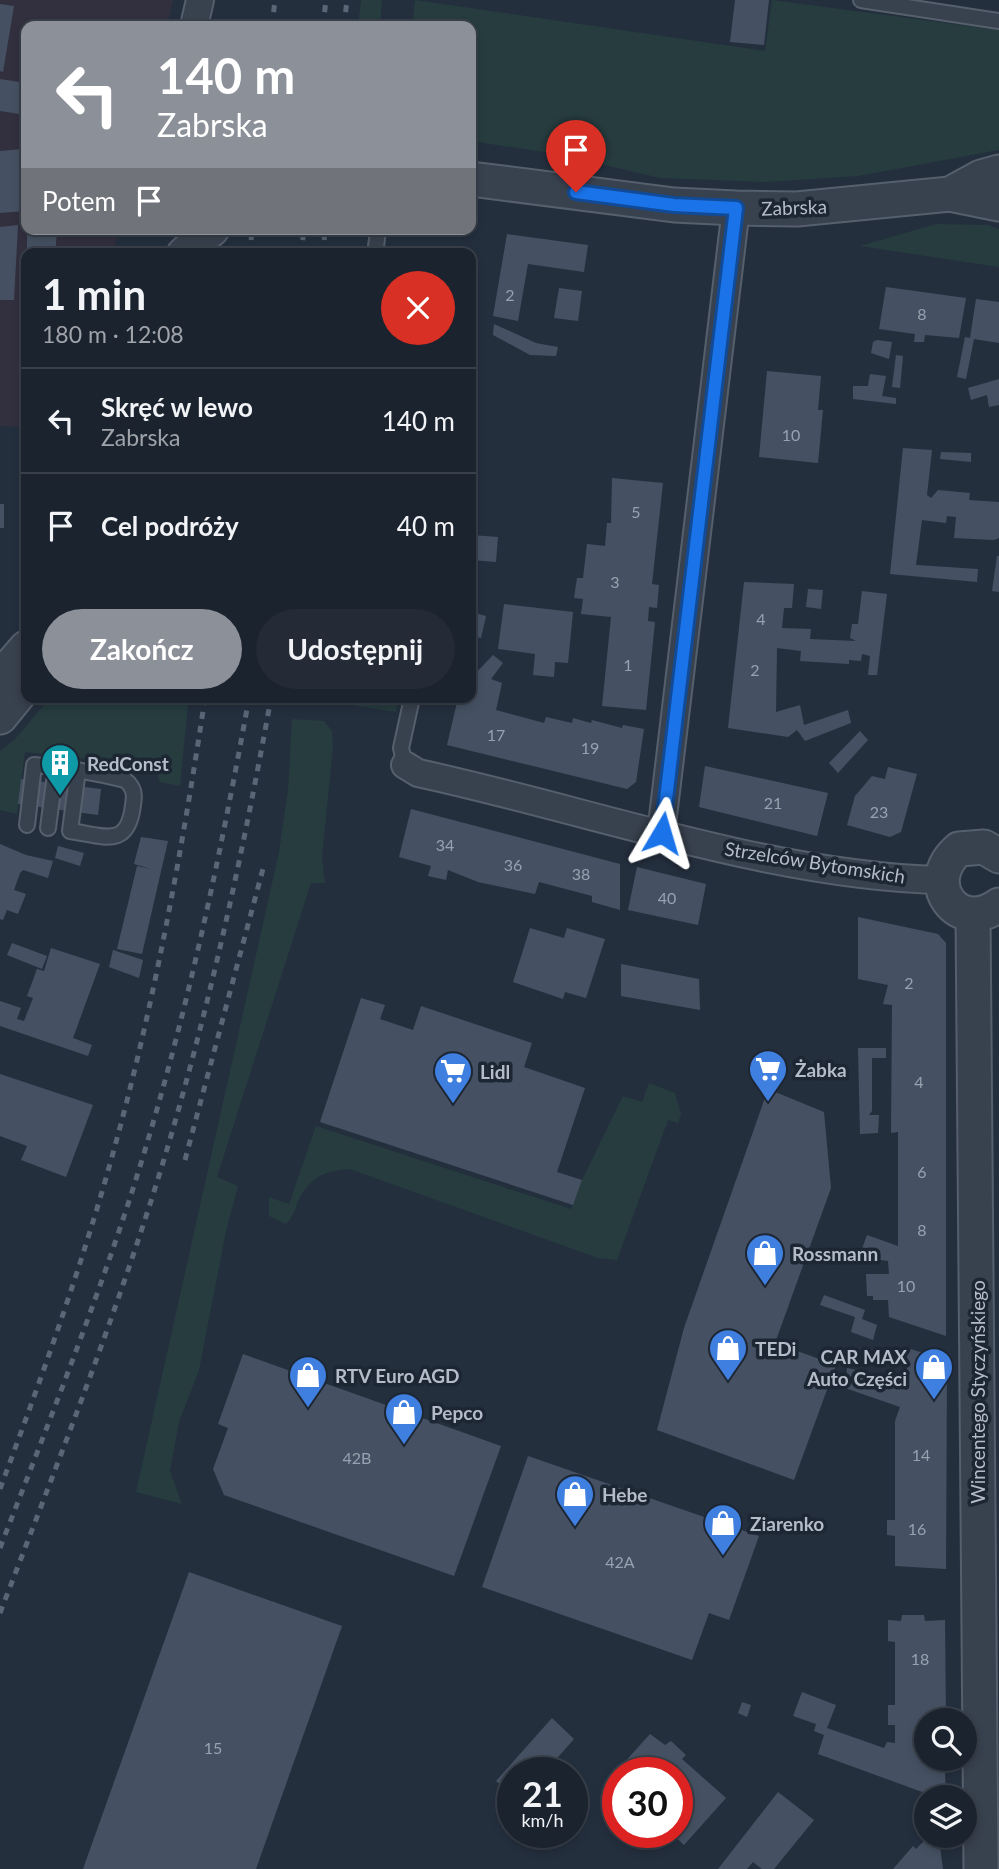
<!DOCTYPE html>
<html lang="pl">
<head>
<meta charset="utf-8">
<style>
  :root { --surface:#1b232e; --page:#242b36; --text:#f1f3f6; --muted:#a0a4aa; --line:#39404a; --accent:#8c9099 }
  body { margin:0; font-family:Lato,sans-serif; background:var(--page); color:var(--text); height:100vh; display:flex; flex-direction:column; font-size:26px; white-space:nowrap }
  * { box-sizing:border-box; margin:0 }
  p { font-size:23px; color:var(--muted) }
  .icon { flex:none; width:38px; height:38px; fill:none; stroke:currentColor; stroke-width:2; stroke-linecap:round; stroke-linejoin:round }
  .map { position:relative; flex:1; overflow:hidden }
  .sheet { position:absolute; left:21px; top:248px; width:455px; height:455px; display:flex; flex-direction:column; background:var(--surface); border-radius:14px; box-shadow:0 4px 10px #0003,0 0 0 2px var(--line) }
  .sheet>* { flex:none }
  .banner { position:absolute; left:21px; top:21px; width:455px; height:214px; border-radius:14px; box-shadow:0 4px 10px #0003,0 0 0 2px var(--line); background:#8c9099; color:#fff; overflow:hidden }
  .controls { position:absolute; left:914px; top:1708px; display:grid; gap:14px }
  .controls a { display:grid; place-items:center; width:63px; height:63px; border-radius:50%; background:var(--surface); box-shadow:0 4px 10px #0003,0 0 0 2px var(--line); font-size:35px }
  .speed { position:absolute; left:497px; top:1757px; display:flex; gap:14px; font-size:35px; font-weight:700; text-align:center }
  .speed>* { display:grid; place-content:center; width:91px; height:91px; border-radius:50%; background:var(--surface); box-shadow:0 4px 10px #0003,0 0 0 2px var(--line); line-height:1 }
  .speed small { font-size:18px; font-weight:400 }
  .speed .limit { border:10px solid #d22; background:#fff; color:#111 }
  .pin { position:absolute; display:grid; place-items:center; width:60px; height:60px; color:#fff; margin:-72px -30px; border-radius:50% 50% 50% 0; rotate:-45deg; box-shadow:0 0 7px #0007 }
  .pin .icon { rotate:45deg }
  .me { position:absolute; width:77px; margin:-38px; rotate:7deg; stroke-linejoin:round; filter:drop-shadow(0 0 5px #0008) }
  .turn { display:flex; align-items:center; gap:24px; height:147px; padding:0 21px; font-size:32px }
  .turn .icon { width:91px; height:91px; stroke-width:2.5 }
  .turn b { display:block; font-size:49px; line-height:60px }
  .then { display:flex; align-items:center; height:66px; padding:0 21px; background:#0003; gap:14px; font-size:26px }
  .round { display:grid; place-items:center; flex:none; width:74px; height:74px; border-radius:37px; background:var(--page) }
  .headline { display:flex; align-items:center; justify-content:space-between; height:119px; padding:0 21px }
  h1 { font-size:42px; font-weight:700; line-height:52px }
  .action { display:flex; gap:14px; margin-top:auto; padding:14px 21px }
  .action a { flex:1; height:80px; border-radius:42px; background:var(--accent); color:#fff; font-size:28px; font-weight:700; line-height:80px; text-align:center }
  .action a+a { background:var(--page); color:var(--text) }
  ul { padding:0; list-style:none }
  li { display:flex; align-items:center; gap:21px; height:105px; padding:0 21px; border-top:2px solid var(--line) }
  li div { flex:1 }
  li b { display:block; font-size:26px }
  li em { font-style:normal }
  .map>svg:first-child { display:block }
  .medical { fill:#32303f }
  .green { fill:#263c3f }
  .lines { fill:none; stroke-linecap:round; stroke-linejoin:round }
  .stream { stroke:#394c67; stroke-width:9 }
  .building { fill:#455162 }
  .service-casing { stroke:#565f6c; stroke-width:18 }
  .minor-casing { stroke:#565f6c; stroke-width:30 }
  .tertiary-casing { stroke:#565f6c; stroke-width:37 }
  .service { stroke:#38414e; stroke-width:14 }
  .minor { stroke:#38414e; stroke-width:26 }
  .tertiary { stroke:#38414e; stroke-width:33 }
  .rail { stroke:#5a6575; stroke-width:5; stroke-dasharray:7 7; stroke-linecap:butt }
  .route-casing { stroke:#114b97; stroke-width:18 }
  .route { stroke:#1a73e8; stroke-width:12 }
  .labels { text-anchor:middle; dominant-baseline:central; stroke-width:7; stroke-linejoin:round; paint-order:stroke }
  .number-label { font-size:16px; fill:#98a1af }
  .street-label { font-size:19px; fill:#b4bcc9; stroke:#1d2633 }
  .poi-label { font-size:19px; font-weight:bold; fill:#b4bcc9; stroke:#1d2633; text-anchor:start }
</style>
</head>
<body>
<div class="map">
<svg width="999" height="1869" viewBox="0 0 999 1869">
  <rect width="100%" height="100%" fill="#242f3e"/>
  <path class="medical" d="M 0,0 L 173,0 L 167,26 L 26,26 L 26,229 L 119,229 L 113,254 L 26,254 L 26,427 L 0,426 Z"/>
  <path class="green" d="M 361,0 L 382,0 L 380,26 L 358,26 Z
    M 415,0 L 765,51 L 772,0 L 999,30 L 999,150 L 858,176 L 767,182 L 660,178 L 557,154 L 471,141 L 471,26 L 412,26 Z
    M 936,224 L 988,225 L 999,229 L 999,267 L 860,246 Z
    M 50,698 L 168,698 L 188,705 L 180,786 L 160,782 L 154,766 L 25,752 L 17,814 L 0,810 L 0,751 L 14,740 Z
    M 306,698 L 397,698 L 398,699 L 396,712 Z
    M 292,719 L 324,721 L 332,731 L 333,748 L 322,857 L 325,883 L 311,883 L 217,1177 L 238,1186 L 226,1231 L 199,1370 L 179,1422 L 170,1471 L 182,1504 L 136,1492 L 279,852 L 288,790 Z
    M 649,1083 L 675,1093 L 681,1114 L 678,1123 L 668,1120 L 617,1260 L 598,1258 L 350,1169 C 327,1170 310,1177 299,1199 C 295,1209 294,1216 286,1224 L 269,1216 L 269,1197 L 289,1204 L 316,1126 L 571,1209 L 582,1180 L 623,1096 L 642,1102 Z"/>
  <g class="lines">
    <path class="stream" d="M 170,698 L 182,700"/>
  </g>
  <path class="building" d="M 735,0 L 769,0 L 764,45 L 730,42 Z
    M 0,4 L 14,6 L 3,72 L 0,71 Z
    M 0,79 L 26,83 L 26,115 L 0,111 Z
    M 22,149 L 26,211 L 0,213 L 0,151 Z
    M 18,225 L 14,300 L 0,300 L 0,227 Z
    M 27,230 L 57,232 L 55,254 L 27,254 Z
    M 507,234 L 588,245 L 584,272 L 528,264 L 518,321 L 493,316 Z
    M 886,287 L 966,298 L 959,338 L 925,335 L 924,342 L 914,342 L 915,334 L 879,329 Z
    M 559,288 L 582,291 L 578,321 L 554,318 Z
    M 976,299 L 999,302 L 999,343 L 974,339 L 966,379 L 957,377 L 965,337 L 970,338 Z
    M 22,318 L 26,318 L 26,338 L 21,338 Z
    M 494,324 L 536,343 L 558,347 L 556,356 L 530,355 L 493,335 Z
    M 877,340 L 892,342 L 889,359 L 871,353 L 873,342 Z
    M 896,355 L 903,356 L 900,388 L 892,387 Z
    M 767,371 L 821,376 L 818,410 L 823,410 L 818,463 L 759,457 Z
    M 870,374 L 886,376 L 882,396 L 896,398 L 896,404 L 853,399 L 853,386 L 868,386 Z
    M 999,379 L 999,405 L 989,407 L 987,395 L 971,400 L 968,388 Z
    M 903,448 L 932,450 L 927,495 L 931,498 L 938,490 L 970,493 L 969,500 L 999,502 L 999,538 L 994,540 L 954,538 L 956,517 L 947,516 L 946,523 L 922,520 L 916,565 L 978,569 L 977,582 L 890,574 Z
    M 941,452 L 971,453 L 971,462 L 940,459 Z
    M 612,478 L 663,483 L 652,584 L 659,585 L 657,608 L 649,607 L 648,621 L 655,622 L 646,710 L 602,706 L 611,617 L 581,614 L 583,599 L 574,598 L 577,578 L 583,578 L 587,544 L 605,546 L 607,523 L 611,523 Z
    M 0,504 L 4,504 L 4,528 L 0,528 Z
    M 471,535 L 498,537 L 496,562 L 471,560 Z
    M 997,556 L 999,556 L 999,592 L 992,591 Z
    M 744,582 L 794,584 L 792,608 L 784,608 L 782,628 L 811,629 L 810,639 L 856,641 L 850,638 L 852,624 L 858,624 L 862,591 L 887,594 L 877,675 L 868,675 L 870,656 L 862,654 L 861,661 L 849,660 L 849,664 L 800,661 L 801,651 L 777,648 L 776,712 L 800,705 L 804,725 L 848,710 L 851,723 L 805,741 L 797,730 L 788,737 L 728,728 Z
    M 808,589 L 823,590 L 821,609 L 806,607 Z
    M 504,604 L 573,612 L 568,663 L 555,662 L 554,677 L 533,675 L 535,654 L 498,649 Z
    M 471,612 L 486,616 L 481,638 L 471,636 Z
    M 493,655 L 503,663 L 491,679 L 502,683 L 496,710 L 544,723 L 546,717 L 572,723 L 573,718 L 591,723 L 592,720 L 622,728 L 623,725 L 644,729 L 636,782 L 627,789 L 447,745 L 458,698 L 471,698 L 471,678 Z
    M 860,731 L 868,740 L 838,773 L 829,763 Z
    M 705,766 L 828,793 L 817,836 L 699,807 Z
    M 888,767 L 917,774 L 901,832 L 890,837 L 847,825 L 855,796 L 872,776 L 885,779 Z
    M 21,779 L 101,789 L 98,815 L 18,804 Z
    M 411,809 L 620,864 L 620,910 L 592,902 L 592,896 L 539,882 L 535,894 L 478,882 L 448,870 L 446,880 L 428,876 L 431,866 L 399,857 Z
    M 141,837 L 168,841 L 142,954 L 117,949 L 137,866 L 151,869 L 134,864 Z
    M 0,844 L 26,855 L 53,861 L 48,878 L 23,870 L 20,873 L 14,890 L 26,894 L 18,914 L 7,910 L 3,920 L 0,919 Z
    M 58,846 L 84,853 L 80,866 L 55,858 Z
    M 637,867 L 706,884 L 698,925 L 628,910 Z
    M 858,917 L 938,934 L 946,943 L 946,1336 L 889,1317 L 888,1300 L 873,1300 L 873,1296 L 867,1296 L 866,1274 L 889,1274 L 888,1261 L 872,1259 L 871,1264 L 864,1263 L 864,1258 L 859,1257 L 867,1235 L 898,1246 L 898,1132 L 891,1133 L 892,1005 L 883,1004 L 888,985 L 858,979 Z
    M 530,928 L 564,938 L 567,928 L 605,939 L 586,998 L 565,992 L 563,999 L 513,982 Z
    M 12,943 L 47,956 L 42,969 L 7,955 Z
    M 51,948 L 100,964 L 73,1038 L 92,1045 L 88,1056 L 0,1026 L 0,1001 L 21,1008 L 17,1019 L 24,1021 L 33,998 L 27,996 L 30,988 L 37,969 L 44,971 Z
    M 113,950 L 143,960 L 139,978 L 109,967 Z
    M 621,964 L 699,979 L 700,1010 L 621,996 Z
    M 361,998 L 385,1005 L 380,1019 L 413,1030 L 421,1006 L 532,1043 L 524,1067 L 585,1088 L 557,1172 L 582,1180 L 573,1205 L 320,1122 Z
    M 858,1048 L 886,1048 L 886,1058 L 872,1058 L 872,1111 L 869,1115 L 879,1115 L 878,1133 L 860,1134 Z
    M 0,1074 L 93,1105 L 66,1177 L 21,1160 L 27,1146 L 0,1136 Z
    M 768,1089 L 824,1112 L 831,1188 L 775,1343 L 836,1365 L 794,1480 L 657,1430 L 684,1328 Z
    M 824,1295 L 865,1310 L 862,1319 L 877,1325 L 873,1340 L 851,1332 L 855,1317 L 820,1305 Z
    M 907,1348 L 947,1360 L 946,1569 L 895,1566 L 895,1536 L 887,1535 L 887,1520 L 895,1520 L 895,1421 L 900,1407 L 845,1388 L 847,1368 L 888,1377 L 886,1383 L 907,1390 Z
    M 243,1354 L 501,1446 L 454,1576 L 224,1495 L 213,1469 L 228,1428 L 218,1424 Z
    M 528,1456 L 759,1536 L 729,1620 L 709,1613 L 692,1660 L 482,1587 Z
    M 189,1572 L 342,1626 L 256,1869 L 83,1869 Z
    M 902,1615 L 924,1615 L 925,1621 L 945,1620 L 946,1720 L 926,1720 L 926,1759 L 946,1759 L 946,1764 L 936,1766 L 945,1770 L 946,1797 L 936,1797 L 818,1754 L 824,1735 L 814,1731 L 816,1724 L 793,1716 L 802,1692 L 836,1705 L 827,1728 L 884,1748 L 887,1742 L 895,1743 L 895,1725 L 888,1725 L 888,1705 L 895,1705 L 895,1642 L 888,1641 L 888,1620 L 901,1621 Z
    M 742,1702 L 751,1705 L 747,1717 L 738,1713 Z
    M 552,1718 L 574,1739 L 544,1773 L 513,1773 L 513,1795 L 496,1781 Z
    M 650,1734 L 665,1745 L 671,1741 L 686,1755 L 682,1759 L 726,1798 L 684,1845 L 670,1832 L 677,1832 L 677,1773 L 618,1773 L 618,1779 L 613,1775 Z
    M 778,1792 L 814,1820 L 774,1869 L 762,1869 L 753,1862 L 747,1869 L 718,1869 Z
    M 936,1836 L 939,1839 L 943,1869 L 893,1869 L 913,1846 L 916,1849 L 924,1841 L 929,1845 Z"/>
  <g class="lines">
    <defs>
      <path id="service" d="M 861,0 L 999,21
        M 375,254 L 378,231
        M 405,765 L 401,748 L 412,698
        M 27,825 L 34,765 C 65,768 95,772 125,780 C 134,787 135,794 133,805 C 128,849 104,836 70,831 L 78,770
        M 48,828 L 56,767"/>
      <path id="minor" d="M 194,26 L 200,0
        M 405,765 L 418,773 C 586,809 769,876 941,880
        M 661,833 L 736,208"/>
      <path id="tertiary" d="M 471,179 L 674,205 L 736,208 L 797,209 L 950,194 L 999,204
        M 950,194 L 981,177 L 999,172
        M 184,254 L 212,229
        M 0,678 L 26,648
        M 0,717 L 26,685
        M 999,856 L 984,847 L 959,849 C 919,883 958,935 999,905
        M 973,915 L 981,1869"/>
    </defs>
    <use href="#service" class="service-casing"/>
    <use href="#minor" class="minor-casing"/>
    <use href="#tertiary" class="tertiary-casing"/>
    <use href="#service" class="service"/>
    <use href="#minor" class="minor"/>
    <use href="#tertiary" class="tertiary"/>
    <path class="rail" d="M 272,26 L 275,0
      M 323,26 L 326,0
      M 344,26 L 347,0
      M 250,254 L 252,229
      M 301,254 L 304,229
      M 323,254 L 325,229
      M 185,1160 L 264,865
      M 0,1489 C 32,1403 64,1316 91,1228 C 145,1055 178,877 205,698
      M 0,1548 C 40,1445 81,1342 117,1237 C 177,1062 216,880 249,698
      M 0,1613 C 58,1462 118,1311 165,1156 C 210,1005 243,853 271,698"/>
  </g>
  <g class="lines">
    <defs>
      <path id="route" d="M 576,192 L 674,205 L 736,208 L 662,833"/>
    </defs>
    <use href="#route" class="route-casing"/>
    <use href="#route" class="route"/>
  </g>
  <defs>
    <symbol id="building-pin" viewBox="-11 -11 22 30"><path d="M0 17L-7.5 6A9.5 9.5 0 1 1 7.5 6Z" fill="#0f9aa8" stroke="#1d2633"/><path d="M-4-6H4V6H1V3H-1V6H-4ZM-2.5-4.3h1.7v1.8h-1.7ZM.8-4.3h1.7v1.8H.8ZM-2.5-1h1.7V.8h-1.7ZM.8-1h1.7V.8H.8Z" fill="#fff"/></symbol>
    <symbol id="supermarket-pin" viewBox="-11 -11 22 30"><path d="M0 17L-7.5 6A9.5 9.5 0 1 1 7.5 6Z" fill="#3f7fe0" stroke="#1d2633"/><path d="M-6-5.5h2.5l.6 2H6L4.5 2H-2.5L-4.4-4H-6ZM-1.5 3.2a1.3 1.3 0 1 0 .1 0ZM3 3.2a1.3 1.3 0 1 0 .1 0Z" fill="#fff"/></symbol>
    <symbol id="shop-pin" viewBox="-11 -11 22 30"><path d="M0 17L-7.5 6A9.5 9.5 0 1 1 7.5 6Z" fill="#3f7fe0" stroke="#1d2633"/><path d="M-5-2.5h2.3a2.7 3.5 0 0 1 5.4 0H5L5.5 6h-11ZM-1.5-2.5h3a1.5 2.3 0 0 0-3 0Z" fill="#fff"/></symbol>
  </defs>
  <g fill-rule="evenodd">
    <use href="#building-pin" x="38" y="741" width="44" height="60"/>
    <use href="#supermarket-pin" x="746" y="1047" width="44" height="60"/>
    <use href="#supermarket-pin" x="431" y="1049" width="44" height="60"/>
    <use href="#shop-pin" x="743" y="1231" width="44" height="60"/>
    <use href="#shop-pin" x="706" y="1326" width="44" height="60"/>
    <use href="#shop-pin" x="912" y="1345" width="44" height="60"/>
    <use href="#shop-pin" x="286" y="1353" width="44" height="60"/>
    <use href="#shop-pin" x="382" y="1390" width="44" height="60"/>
    <use href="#shop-pin" x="553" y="1472" width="44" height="60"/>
    <use href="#shop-pin" x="701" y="1501" width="44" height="60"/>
  </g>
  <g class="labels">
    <g class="number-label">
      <text x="510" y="294">2</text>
      <text x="922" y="313">8</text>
      <text x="791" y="434">10</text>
      <text x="636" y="511">5</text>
      <text x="615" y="581">3</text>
      <text x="761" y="618">4</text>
      <text x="628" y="664">1</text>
      <text x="755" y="669">2</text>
      <text x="496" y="734">17</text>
      <text x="590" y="747">19</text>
      <text x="773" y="802">21</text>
      <text x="879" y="811">23</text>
      <text x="445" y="844">34</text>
      <text x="513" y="864">36</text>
      <text x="581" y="873">38</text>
      <text x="667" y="897">40</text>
      <text x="909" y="982">2</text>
      <text x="919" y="1081">4</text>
      <text x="922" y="1171">6</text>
      <text x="922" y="1229">8</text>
      <text x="906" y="1285">10</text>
      <text x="921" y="1454">14</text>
      <text x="357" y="1457">42B</text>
      <text x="917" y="1528">16</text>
      <text x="620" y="1561">42A</text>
      <text x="920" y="1658">18</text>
      <text x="213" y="1747">15</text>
    </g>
    <g class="street-label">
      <text transform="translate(794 207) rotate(-2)">Zabrska</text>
      <text transform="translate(815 862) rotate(9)">Strzelców Bytomskich</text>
      <text transform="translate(977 1392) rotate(-90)">Wincentego Styczyńskiego</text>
    </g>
    <g class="poi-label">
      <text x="87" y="763">RedConst</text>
      <text x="795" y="1069">Żabka</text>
      <text x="480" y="1071">Lidl</text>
      <text x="792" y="1253">Rossmann</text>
      <text x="755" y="1348">TEDi</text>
      <text x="907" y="1356" text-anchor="end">CAR MAX<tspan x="907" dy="22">Auto Części</tspan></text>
      <text x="335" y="1375">RTV Euro AGD</text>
      <text x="431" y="1412">Pepco</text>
      <text x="602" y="1494">Hebe</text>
      <text x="750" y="1523">Ziarenko</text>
    </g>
  </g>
</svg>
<div class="controls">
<a><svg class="icon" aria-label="search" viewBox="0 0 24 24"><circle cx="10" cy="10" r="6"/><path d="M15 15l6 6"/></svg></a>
<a><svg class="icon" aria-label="layers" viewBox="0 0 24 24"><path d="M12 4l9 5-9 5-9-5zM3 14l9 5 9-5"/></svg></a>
</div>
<div class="speed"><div>21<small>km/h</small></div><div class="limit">30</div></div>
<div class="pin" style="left:576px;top:192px;background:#d93025"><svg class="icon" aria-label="arrive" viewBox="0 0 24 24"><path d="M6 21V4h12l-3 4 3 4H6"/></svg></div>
<svg class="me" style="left:662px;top:833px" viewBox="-20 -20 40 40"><path d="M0-17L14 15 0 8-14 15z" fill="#1a73e8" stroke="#fff" stroke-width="4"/></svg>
<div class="banner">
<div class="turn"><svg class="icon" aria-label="left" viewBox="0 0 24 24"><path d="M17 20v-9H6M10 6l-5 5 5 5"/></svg><div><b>140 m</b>Zabrska</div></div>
<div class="then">Potem<svg class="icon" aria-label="arrive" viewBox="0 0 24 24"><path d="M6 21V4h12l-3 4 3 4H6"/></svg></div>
</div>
<section class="sheet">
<div class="headline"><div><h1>1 min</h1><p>180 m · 12:08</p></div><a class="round" style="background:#d93025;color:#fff"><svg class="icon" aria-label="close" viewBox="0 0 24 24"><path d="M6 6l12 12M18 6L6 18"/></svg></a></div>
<ul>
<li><svg class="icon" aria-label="left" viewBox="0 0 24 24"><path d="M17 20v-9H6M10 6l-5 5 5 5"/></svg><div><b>Skręć w lewo</b><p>Zabrska</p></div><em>140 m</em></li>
<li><svg class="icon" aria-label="arrive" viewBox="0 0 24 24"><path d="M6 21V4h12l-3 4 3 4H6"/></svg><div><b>Cel podróży</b></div><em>40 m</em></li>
</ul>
<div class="action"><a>Zakończ</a><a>Udostępnij</a></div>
</section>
</div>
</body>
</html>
